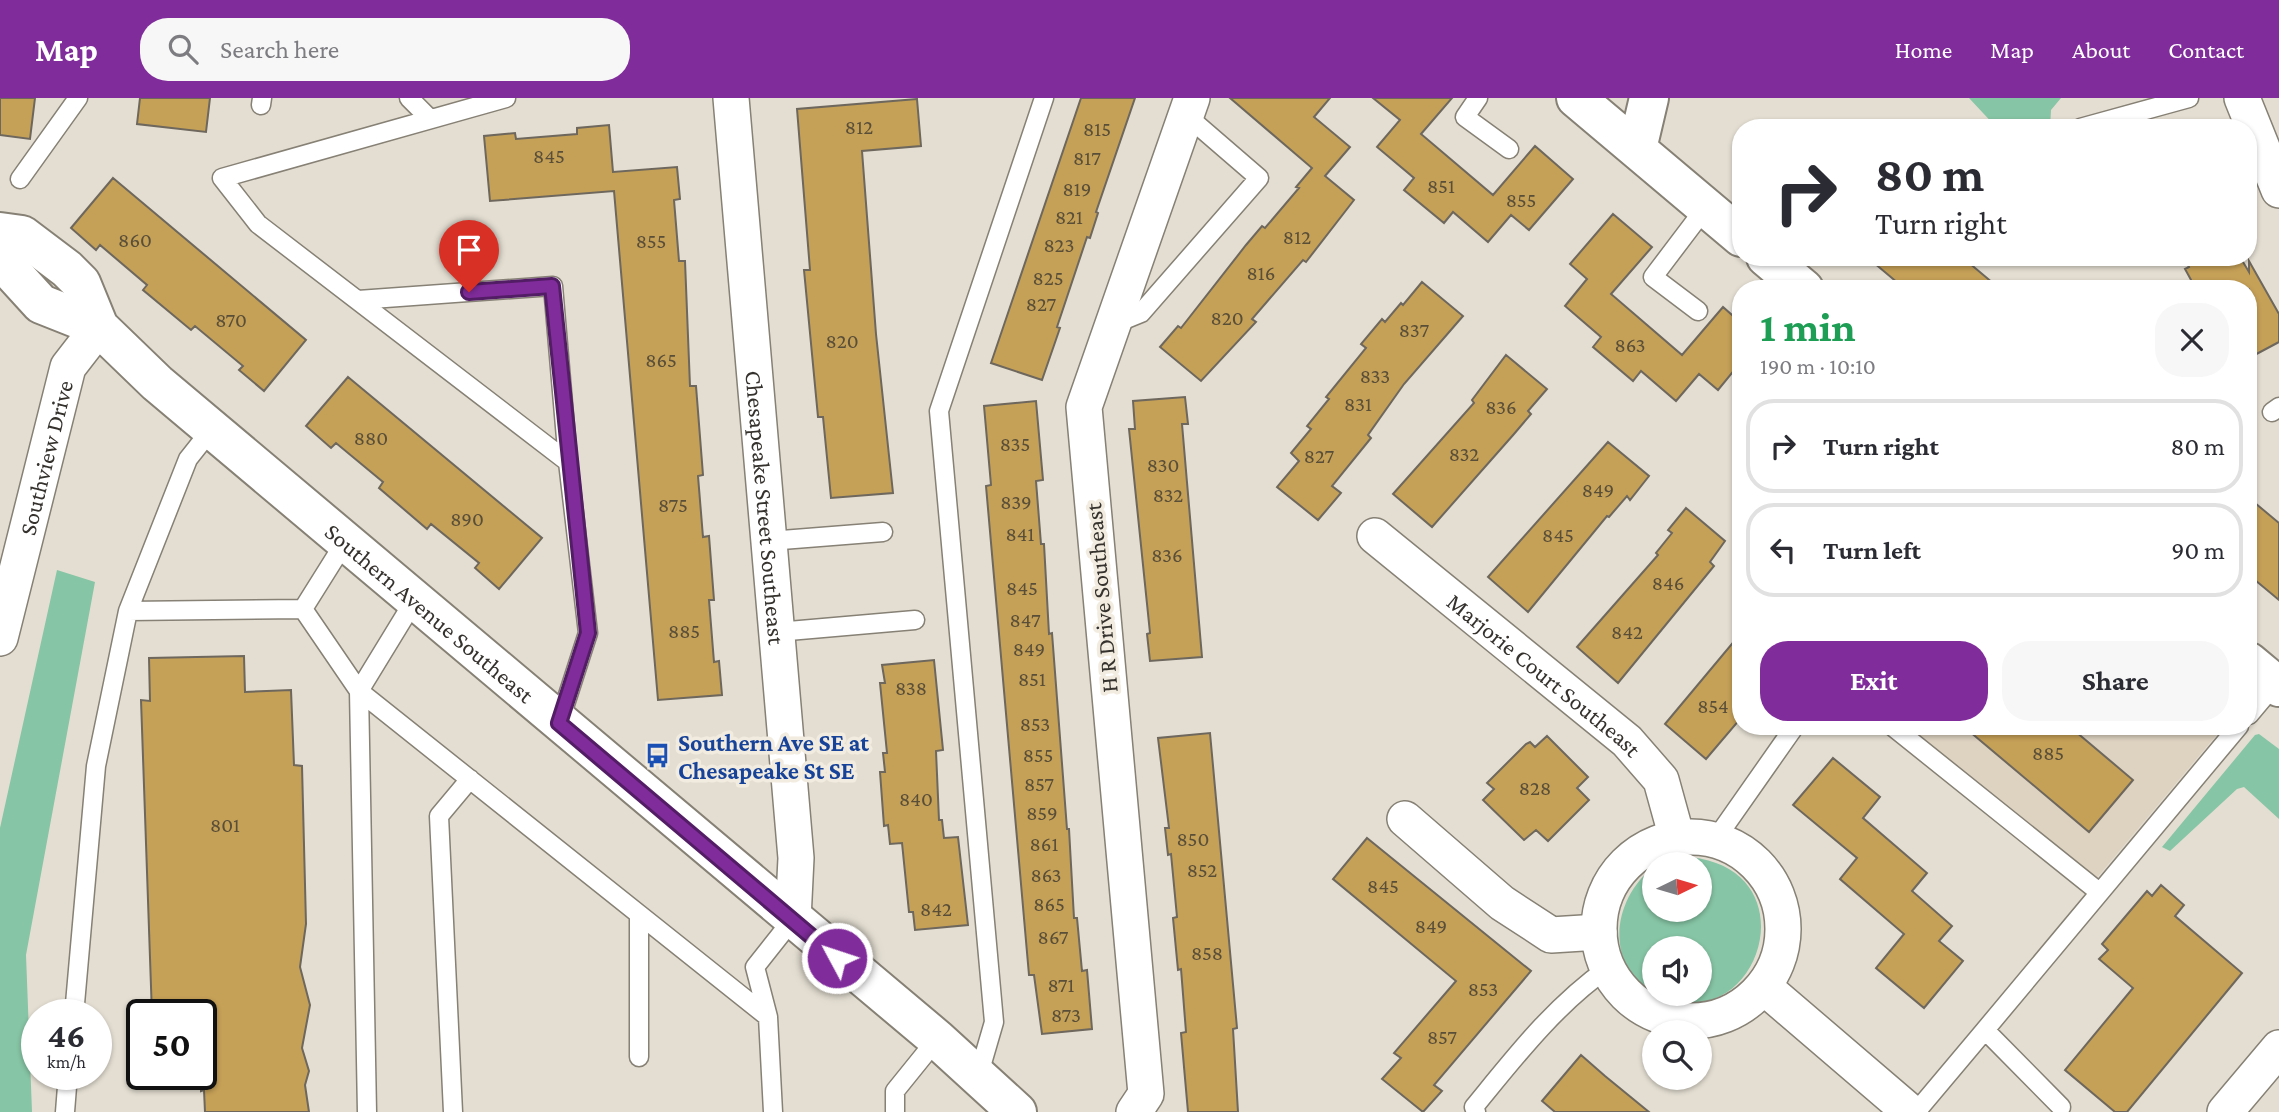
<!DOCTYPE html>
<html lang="en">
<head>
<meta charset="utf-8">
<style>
  :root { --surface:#fff; --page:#f7f7f7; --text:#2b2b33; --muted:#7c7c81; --line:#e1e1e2; --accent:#802c9b }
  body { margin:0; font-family:"Crimson Pro",serif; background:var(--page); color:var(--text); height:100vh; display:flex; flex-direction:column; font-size:26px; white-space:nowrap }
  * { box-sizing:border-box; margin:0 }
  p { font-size:23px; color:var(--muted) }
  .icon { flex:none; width:38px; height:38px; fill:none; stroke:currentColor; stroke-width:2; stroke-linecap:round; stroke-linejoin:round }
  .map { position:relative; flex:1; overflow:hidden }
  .drawer { position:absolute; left:1732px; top:182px; width:525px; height:455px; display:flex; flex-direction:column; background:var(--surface); border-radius:28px; box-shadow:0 2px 5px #0004 }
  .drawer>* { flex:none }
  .banner { position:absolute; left:1732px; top:21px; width:525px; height:147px; border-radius:28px; box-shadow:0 2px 5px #0004; background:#fff; color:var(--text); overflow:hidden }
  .needle { width:46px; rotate:85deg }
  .tools { position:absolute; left:1642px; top:754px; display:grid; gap:14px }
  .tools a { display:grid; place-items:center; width:70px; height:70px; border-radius:50%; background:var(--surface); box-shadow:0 2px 5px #0004; font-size:35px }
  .speed { position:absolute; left:21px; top:901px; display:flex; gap:14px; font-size:35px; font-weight:700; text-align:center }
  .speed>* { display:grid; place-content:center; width:91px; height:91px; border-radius:50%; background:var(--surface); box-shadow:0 2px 5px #0004; line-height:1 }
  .speed small { font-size:18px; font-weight:400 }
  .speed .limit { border:4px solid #111; border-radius:10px; background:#fff; color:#111 }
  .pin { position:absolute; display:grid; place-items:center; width:60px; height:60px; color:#fff; margin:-72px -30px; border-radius:50% 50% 50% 0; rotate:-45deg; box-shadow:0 0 7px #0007 }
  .pin .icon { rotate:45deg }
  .me { position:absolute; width:77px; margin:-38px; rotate:310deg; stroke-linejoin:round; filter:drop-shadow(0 0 5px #0008) }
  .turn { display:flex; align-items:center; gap:24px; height:147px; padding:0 28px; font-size:32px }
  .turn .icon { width:91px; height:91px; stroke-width:2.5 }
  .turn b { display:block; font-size:49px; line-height:60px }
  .round { display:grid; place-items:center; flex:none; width:74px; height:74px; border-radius:28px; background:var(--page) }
  .overview { display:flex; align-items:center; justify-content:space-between; height:119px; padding:0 28px }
  h1 { font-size:42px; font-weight:700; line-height:52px; color:#1e9e55 }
  .button { display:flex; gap:14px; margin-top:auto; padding:14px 28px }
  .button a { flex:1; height:80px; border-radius:28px; background:var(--accent); color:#fff; font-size:28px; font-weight:700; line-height:80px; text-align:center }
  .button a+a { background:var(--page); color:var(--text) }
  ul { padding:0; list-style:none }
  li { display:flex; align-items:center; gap:21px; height:94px; margin:0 14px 10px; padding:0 14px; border:4px solid var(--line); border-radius:28px }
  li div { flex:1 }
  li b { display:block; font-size:26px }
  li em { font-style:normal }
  header { display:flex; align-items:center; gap:42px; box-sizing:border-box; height:98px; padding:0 35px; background:var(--accent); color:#fff }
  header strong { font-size:33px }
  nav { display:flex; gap:38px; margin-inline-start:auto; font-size:24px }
  .search { width:490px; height:63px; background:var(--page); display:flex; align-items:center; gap:18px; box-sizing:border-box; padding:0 24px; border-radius:28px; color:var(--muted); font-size:26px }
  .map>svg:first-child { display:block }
  .built { fill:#ded3c1 }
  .green { fill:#86c5a5 }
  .building { fill:#c5a057; stroke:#6d675d; stroke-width:2 }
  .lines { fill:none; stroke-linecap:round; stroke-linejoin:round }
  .service-casing { stroke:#868075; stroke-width:21 }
  .minor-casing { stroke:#868075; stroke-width:38 }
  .tertiary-casing { stroke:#868075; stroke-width:42 }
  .secondary-casing { stroke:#868075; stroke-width:42 }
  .service { stroke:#fff; stroke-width:18 }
  .minor { stroke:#fff; stroke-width:35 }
  .tertiary { stroke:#fff; stroke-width:38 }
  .secondary { stroke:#fff; stroke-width:38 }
  .route-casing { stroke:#531d65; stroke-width:18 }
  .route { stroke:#802c9b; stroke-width:12 }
  .labels { text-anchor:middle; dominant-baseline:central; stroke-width:7; stroke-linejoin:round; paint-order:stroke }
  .number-label { font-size:21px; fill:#594e38 }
  .street-label { font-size:24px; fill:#35322e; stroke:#f2ebdf }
  .transit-label { font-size:24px; font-weight:bold; fill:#164399; stroke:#f2ebdf; text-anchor:start }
</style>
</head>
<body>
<header>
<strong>Map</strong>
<div class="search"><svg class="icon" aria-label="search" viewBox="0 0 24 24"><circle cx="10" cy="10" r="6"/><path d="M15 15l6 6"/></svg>Search here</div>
<nav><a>Home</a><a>Map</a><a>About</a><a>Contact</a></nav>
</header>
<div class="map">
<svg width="2279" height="1014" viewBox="0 0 2279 1014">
  <rect width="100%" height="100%" fill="#e4ded2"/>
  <path class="built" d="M 1909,628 L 2224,628 L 2095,782 Z"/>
  <path class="green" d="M 1969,0 L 2061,0 L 2051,12 L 2050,30 L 1997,30 Z
    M 57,472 L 95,484 L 26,857 L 32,1014 L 0,1014 L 0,730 Z
    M 2259,636 L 2279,651 L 2279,721 L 2244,689 L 2237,691 L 2170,753 L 2162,749 L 2255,637 Z
    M 1691,759 C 1815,774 1755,944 1660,896 L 1699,896 L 1699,850 L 1654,850 L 1654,893 C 1602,867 1614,798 1654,769 L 1654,812 L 1699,812 L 1699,766 L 1657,766 Z"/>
  <path class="building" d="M 0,0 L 35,0 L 30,41 L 0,37 Z
    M 140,0 L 210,0 L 206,34 L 137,26 Z
    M 1081,0 L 1135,0 L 1096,114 L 1098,115 L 1090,140 L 1087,139 L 1057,229 L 1060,230 L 1042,282 L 991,265 Z
    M 1230,0 L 1330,0 L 1314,19 L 1350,49 L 1325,78 L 1354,102 L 1306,164 L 1303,162 L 1252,221 L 1256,224 L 1201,283 L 1160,249 L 1178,228 L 1181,230 L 1246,147 L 1262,128 L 1265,130 L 1299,90 L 1296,89 L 1312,70 Z
    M 1373,0 L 1452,0 L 1421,36 L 1493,97 L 1535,48 L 1573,81 L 1529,132 L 1511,117 L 1488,144 L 1453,114 L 1444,125 L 1404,92 L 1414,80 L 1377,49 L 1400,22 Z
    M 917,1 L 921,48 L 862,53 L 876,236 L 893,395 L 831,400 L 823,319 L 818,319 L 804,172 L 810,172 L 797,11 Z
    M 609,27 L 613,74 L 677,69 L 680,101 L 674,102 L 679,163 L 685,163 L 690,288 L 696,288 L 703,377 L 698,378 L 703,439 L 709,438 L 714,502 L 709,502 L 714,564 L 719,563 L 722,597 L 658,602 L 614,93 L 490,103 L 484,38 L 515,35 L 516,41 L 577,36 L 577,30 Z
    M 113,80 L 306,242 L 264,293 L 239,272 L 243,268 L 195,228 L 191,232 L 143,192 L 147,187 L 100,147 L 96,152 L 71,130 Z
    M 1613,116 L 1652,149 L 1611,196 L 1682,257 L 1723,209 L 1741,225 L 1741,264 L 1718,292 L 1699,276 L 1676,303 L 1641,273 L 1633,283 L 1593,249 L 1601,239 L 1565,208 L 1587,181 L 1570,166 Z
    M 1867,159 L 1962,159 L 2000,191 L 1905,191 Z
    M 2184,159 L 2240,159 L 2249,174 L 2249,163 L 2279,216 L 2279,244 L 2249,260 L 2249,191 L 2196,191 L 2185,171 L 2189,169 Z
    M 1422,184 L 1463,218 L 1404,286 L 1368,337 L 1371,340 L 1332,388 L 1341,395 L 1318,422 L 1277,389 L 1299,363 L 1291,355 L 1311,331 L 1307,328 L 1329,301 L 1326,299 L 1366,250 L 1361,246 L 1382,221 L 1385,224 L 1401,205 L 1403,207 Z
    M 1506,257 L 1547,291 L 1528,313 L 1531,316 L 1514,336 L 1432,429 L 1393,396 L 1474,305 L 1472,302 Z
    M 348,279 L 542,440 L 499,491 L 475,470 L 479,465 L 431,426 L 427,431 L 379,390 L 383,384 L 336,345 L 331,350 L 306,328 Z
    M 1185,299 L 1188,326 L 1182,326 L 1202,559 L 1150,563 L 1147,536 L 1150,535 L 1129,331 L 1135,331 L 1133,303 Z
    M 1036,303 L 1043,382 L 1036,383 L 1041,446 L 1044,446 L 1049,536 L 1052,535 L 1067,731 L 1069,731 L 1074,820 L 1077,820 L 1082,873 L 1087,872 L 1092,931 L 1042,936 L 1034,877 L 1029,877 L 986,388 L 991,387 L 984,308 Z
    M 1608,344 L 1649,378 L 1630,402 L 1627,398 L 1609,419 L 1607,418 L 1528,514 L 1488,479 Z
    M 2249,400 L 2279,425 L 2279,502 L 2249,477 Z
    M 1686,410 L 1725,443 L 1710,464 L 1714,468 L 1618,585 L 1577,549 L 1658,457 L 1656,455 L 1672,435 L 1668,432 Z
    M 1741,535 L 1741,620 L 1706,661 L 1665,626 Z
    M 244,558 L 245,594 L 291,592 L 294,667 L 302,668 L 306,826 L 300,869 L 310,907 L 302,950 L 309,973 L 305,987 L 309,1014 L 205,1014 L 204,992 L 201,993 L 201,917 L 152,917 L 141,602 L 150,603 L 149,560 Z
    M 934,562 L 943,652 L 936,653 L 939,722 L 942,722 L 944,740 L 958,739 L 968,827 L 915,832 L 913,814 L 909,814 L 902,745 L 890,746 L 888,727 L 884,728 L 880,674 L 885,674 L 883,655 L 887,655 L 880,585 L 885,585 L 882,567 Z
    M 1963,628 L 2069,628 L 2133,682 L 2089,734 Z
    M 1210,635 L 1237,930 L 1233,931 L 1238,1014 L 1188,1014 L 1181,935 L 1186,934 L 1181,871 L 1178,872 L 1173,820 L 1177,819 L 1171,756 L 1168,757 L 1165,730 L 1169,730 L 1158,640 Z
    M 1547,638 L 1588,679 L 1577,690 L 1589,702 L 1548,743 L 1536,732 L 1524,742 L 1483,702 L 1494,691 L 1487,685 L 1526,646 L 1530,644 L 1535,649 Z
    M 1833,660 L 1880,699 L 1863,720 L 1927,775 L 1912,793 L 1952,828 L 1939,843 L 1963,863 L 1924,910 L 1876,870 L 1904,836 L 1840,781 L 1857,760 L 1793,707 Z
    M 1367,740 L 1531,873 L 1434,987 L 1442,993 L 1423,1014 L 1382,981 L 1401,960 L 1394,955 L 1456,883 L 1333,781 Z
    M 2161,787 L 2184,807 L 2175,818 L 2242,875 L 2127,1014 L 2115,1014 L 2065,972 L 2133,890 L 2099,861 L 2108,852 L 2102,846 L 2147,793 L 2152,798 Z
    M 1581,957 L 1605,978 L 1649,1014 L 1555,1014 L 1542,1003 Z"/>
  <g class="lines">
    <defs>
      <path id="service" d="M 409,0 L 429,20
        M 506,0 L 222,80 L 258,126 L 568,364 L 588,535 L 559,625
        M 1478,0 L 1465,19 L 1509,51
        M 261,7 L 262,0
        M 2080,30 L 2189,0
        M 20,81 L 78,0
        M 358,202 L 553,188 L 568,364
        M 1698,213 L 1653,179 L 1706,109
        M 1114,226 L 1141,215 L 1259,80 L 1186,17
        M 2272,314 L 2279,309
        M 769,443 L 883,434
        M 303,511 L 345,444
        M 128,513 L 188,361 L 211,332
        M 777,534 L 915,522
        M 2249,617 L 2275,586
        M 1892,628 L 2099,794
        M 1715,742 L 1795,628
        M 74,917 L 96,668 L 128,513 L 303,511 L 359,593 L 768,919 L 773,1014
        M 768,919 L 755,869 L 793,821
        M 1985,932 L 2239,628
        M 639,959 L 639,817
        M 978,979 L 994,924 L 939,313 L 1044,0
        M 65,1014 L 68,976
        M 367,1014 L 359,593 L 414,503
        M 453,1014 L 439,718 L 470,681
        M 895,1014 L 895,993 L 937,941
        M 1476,1014 L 1474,1009 C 1515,959 1554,908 1608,870
        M 1916,1014 L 1985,932 L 2061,1009"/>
      <g id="minor">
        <path id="s1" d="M 731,0 L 796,760 L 793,821"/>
        <path d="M 2242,0 L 2279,92"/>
        <path id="s2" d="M 1375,438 L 1627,643 L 1661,682 L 1677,740"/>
        <path id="s3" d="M 0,540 L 68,269 L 99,229"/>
        <path d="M 1405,721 L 1502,805 L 1551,837 L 1599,834"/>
        <circle cx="1691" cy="831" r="92"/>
        <path d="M 1764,889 L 1910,1014"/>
        <path d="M 1134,1014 L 1146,996 L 1084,309 L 1192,0"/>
        <path d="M 2225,1014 L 2279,950"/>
      </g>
      <path id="tertiary" d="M 1576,0 L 1741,139
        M 1637,51 L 1649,0
        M 1766,159 L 1804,191
        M 2249,564 L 2279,589"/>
      <g id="secondary">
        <path id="s4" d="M 0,134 L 22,137 L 67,171 L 81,185 L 99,229 L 157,285 L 937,941 L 1017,1014"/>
        <path d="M 0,161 L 41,206 L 99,229"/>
      </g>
    </defs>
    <use href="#service" class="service-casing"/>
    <use href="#minor" class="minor-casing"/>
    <use href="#tertiary" class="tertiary-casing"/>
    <use href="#secondary" class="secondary-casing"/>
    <use href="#service" class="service"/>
    <use href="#minor" class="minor"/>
    <use href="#tertiary" class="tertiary"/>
    <use href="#secondary" class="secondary"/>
  </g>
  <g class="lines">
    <defs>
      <path id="route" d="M 469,194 L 552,188 L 588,535 L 559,625 L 837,860"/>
    </defs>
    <use href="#route" class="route-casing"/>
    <use href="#route" class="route"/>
  </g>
  <defs>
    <symbol id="bus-bare" viewBox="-9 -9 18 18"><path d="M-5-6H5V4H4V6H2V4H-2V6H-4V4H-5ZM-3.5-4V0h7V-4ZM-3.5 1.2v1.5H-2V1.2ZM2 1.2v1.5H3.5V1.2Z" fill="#1a4fb4" stroke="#f2ebdf" stroke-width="2.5" paint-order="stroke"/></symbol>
  </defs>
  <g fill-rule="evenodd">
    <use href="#bus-bare" x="640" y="640" width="35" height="35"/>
  </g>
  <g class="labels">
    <g class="number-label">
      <text x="859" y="29">812</text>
      <text x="1097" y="31">815</text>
      <text x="549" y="58">845</text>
      <text x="1087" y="60">817</text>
      <text x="1441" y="88">851</text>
      <text x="1077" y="91">819</text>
      <text x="1521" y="102">855</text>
      <text x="1069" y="119">821</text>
      <text x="1297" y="139">812</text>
      <text x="135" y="142">860</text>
      <text x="651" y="143">855</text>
      <text x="1059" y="147">823</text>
      <text x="1261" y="175">816</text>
      <text x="1048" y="180">825</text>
      <text x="1041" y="206">827</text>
      <text x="1227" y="220">820</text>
      <text x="231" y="222">870</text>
      <text x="1414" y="232">837</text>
      <text x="842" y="243">820</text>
      <text x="1630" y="247">863</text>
      <text x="661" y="262">865</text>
      <text x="1375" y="278">833</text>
      <text x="1358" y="306">831</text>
      <text x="1501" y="309">836</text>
      <text x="371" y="340">880</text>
      <text x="1015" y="346">835</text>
      <text x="1464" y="356">832</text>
      <text x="1319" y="358">827</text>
      <text x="1163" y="367">830</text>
      <text x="1598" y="392">849</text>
      <text x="1168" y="397">832</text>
      <text x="1016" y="404">839</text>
      <text x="673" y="407">875</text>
      <text x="467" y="421">890</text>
      <text x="1020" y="436">841</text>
      <text x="1558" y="437">845</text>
      <text x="1167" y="457">836</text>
      <text x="1668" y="485">846</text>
      <text x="1022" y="490">845</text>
      <text x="1025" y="522">847</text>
      <text x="684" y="533">885</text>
      <text x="1627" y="534">842</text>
      <text x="1029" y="551">849</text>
      <text x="1032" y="581">851</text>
      <text x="911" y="590">838</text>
      <text x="1713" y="608">854</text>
      <text x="1035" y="626">853</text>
      <text x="2048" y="655">885</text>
      <text x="1038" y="657">855</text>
      <text x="1039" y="686">857</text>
      <text x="1535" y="690">828</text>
      <text x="916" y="701">840</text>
      <text x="1042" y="715">859</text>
      <text x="225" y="727">801</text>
      <text x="1193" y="741">850</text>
      <text x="1044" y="746">861</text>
      <text x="1202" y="772">852</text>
      <text x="1046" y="777">863</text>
      <text x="1383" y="788">845</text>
      <text x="1049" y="806">865</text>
      <text x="936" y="811">842</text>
      <text x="1431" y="828">849</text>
      <text x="1053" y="839">867</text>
      <text x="1207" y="855">858</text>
      <text x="1061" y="887">871</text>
      <text x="1483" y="891">853</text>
      <text x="1066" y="917">873</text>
      <text x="1442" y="939">857</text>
    </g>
    <g class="street-label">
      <text stroke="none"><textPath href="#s3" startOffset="186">Southview Drive</textPath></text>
      <text stroke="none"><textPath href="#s1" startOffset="411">Chesapeake Street Southeast</textPath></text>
      <text transform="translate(1101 500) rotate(-95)">H R Drive Southeast</text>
      <text stroke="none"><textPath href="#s4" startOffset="583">Southern Avenue Southeast</textPath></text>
      <text stroke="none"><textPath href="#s2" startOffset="219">Marjorie Court Southeast</textPath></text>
    </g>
    <g class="transit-label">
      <text x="678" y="644">Southern Ave SE at<tspan x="678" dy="28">Chesapeake St SE</tspan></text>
    </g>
  </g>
</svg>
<div class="tools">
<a><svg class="needle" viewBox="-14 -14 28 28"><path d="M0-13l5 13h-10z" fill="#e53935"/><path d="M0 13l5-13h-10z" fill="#7c7c81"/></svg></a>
<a><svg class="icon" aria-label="sound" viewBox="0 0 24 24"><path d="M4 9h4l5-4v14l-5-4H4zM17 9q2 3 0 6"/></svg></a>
<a><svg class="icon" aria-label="search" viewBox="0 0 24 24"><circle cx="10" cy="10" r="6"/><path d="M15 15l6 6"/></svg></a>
</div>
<div class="speed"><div>46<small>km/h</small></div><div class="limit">50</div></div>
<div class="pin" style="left:469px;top:194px;background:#d93025"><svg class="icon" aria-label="arrive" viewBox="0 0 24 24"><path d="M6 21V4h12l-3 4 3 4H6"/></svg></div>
<svg class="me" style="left:837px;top:860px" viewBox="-20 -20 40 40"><circle r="17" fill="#802c9b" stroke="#fff" stroke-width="3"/><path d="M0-11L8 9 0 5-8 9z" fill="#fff"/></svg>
<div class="banner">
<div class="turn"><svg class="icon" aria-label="right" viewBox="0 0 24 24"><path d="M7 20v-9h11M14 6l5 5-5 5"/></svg><div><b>80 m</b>Turn right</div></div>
</div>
<section class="drawer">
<div class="overview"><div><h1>1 min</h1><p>190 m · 10:10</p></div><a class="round"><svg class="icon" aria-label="close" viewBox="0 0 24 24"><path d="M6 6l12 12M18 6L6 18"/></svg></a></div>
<ul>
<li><svg class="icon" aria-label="right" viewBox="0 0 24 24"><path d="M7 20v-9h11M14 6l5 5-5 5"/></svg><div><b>Turn right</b></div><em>80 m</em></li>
<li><svg class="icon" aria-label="left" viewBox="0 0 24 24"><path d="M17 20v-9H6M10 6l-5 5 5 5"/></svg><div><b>Turn left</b></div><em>90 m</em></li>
</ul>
<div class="button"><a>Exit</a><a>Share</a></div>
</section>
</div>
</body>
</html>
